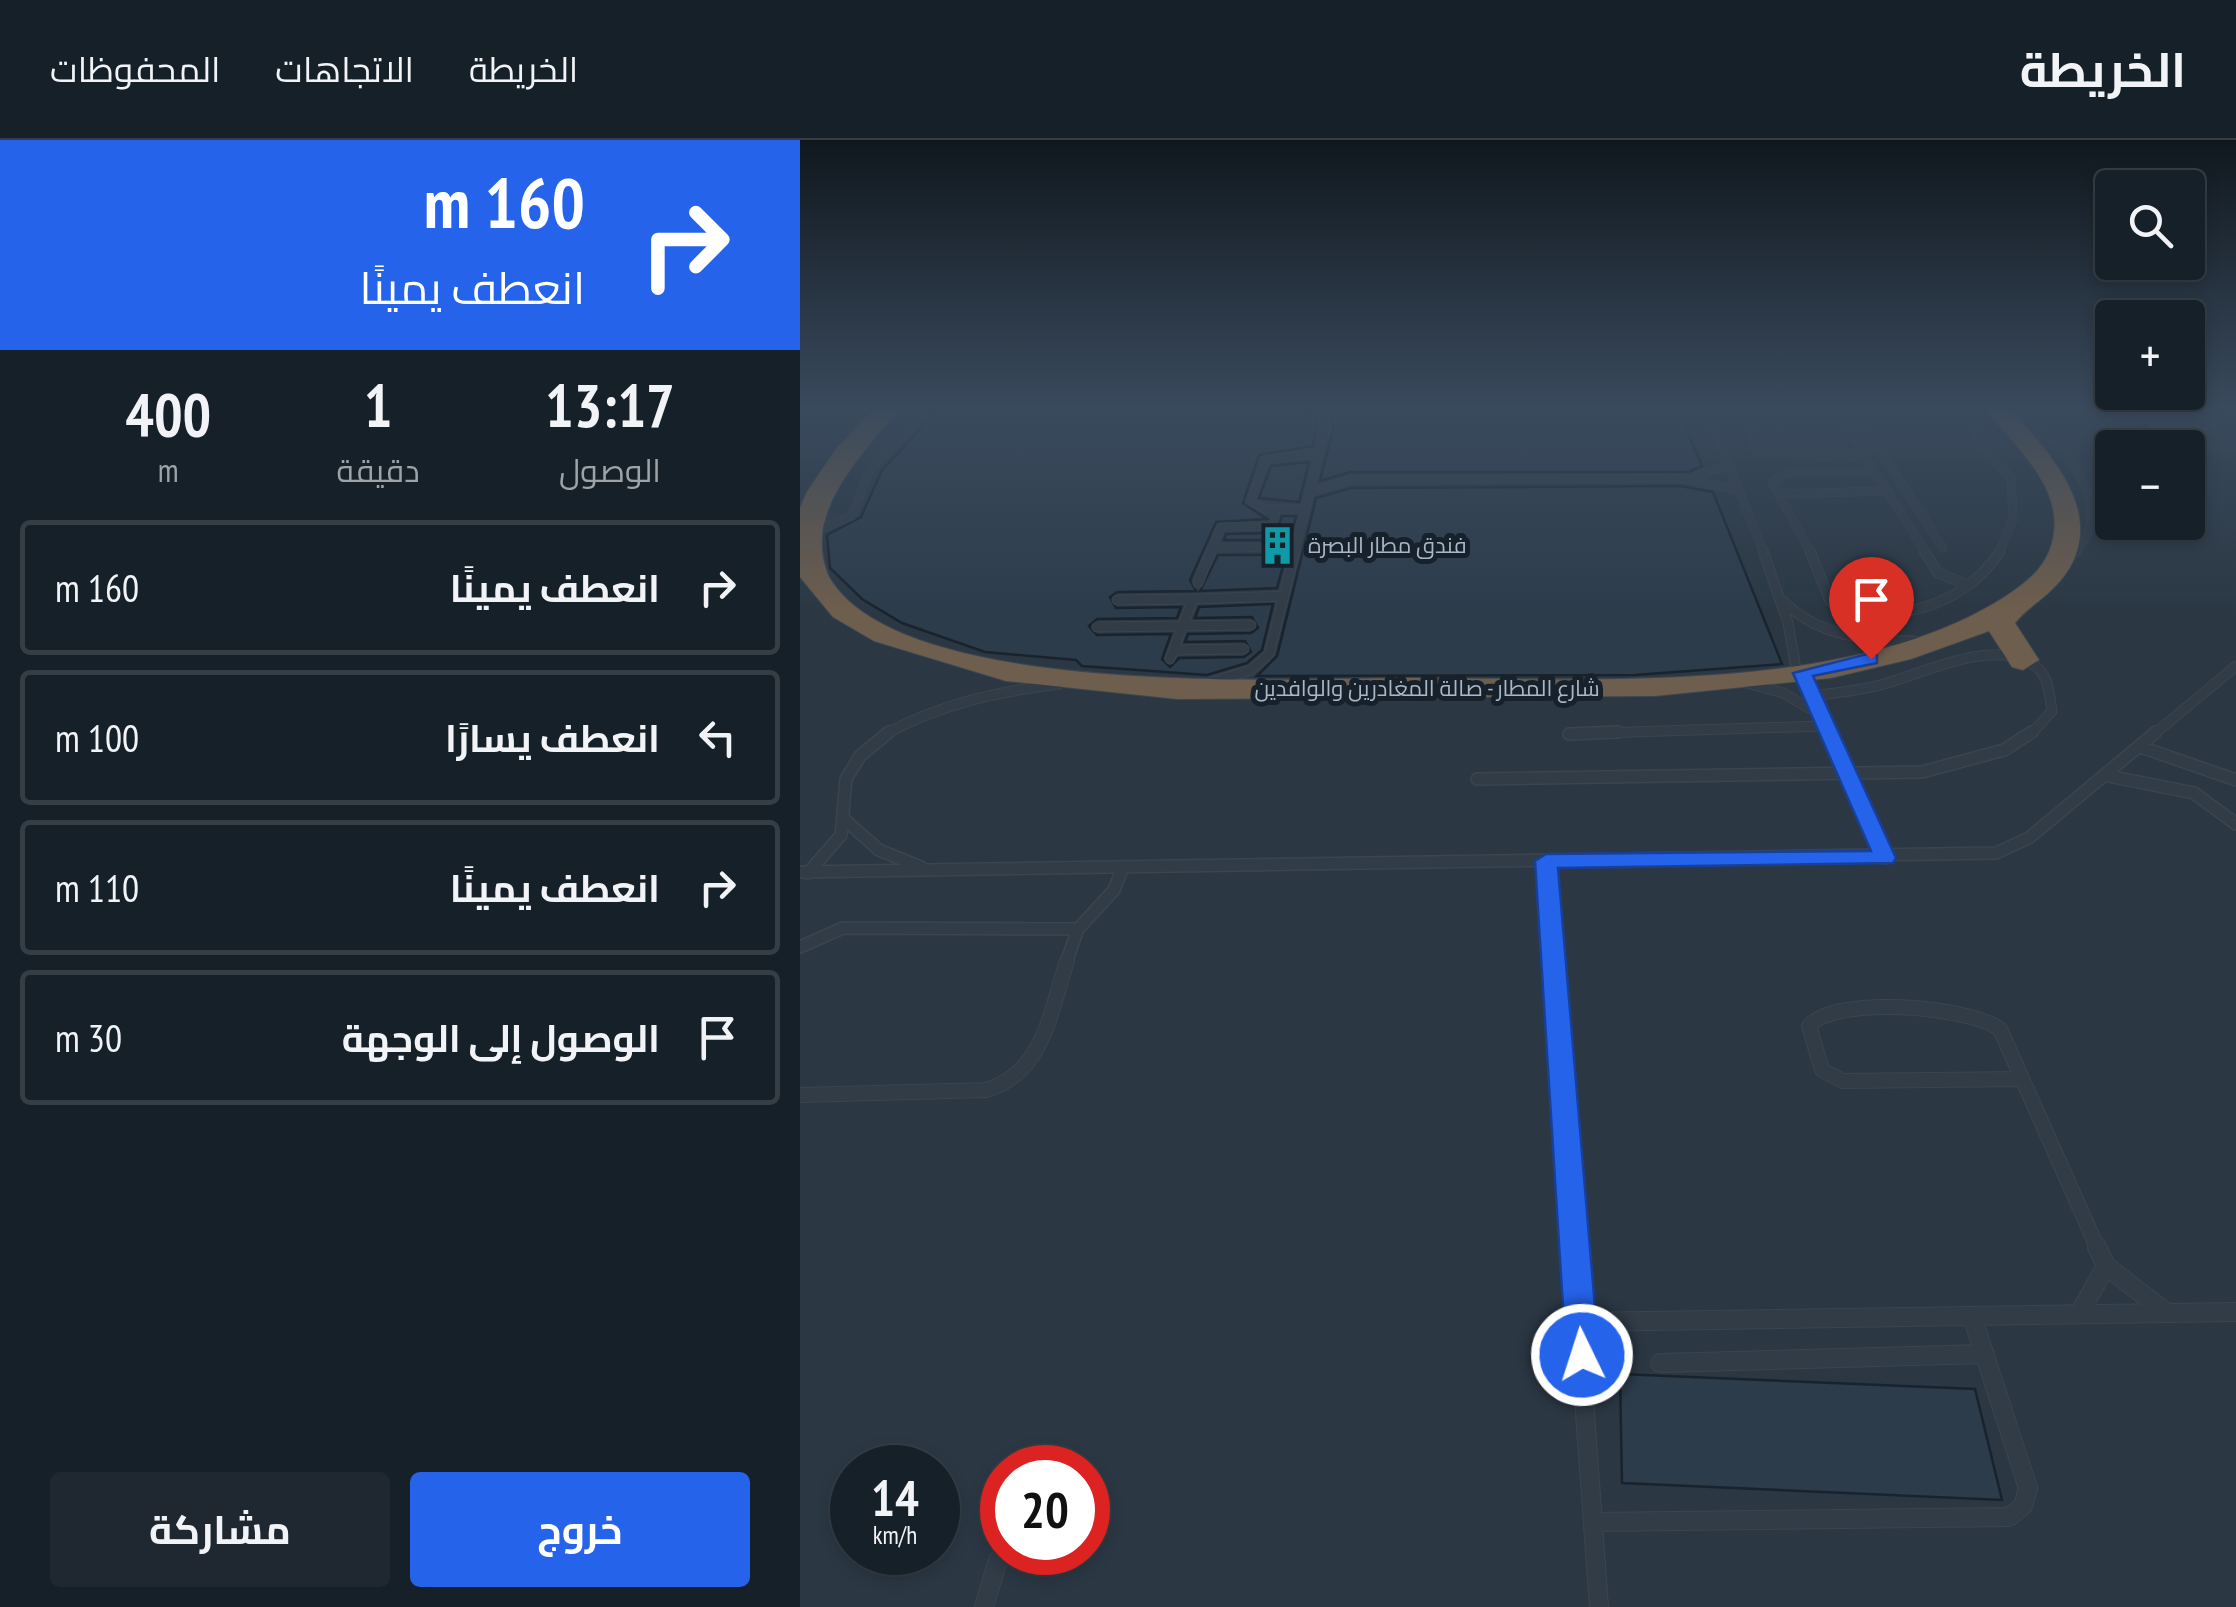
<!DOCTYPE html>
<html lang="ar">
<head>
<meta charset="utf-8">
<style>
  :root { --surface:#162028; --page:#1f2830; --text:#f1f3f6; --muted:#9ea3a8; --line:#353e45; --accent:#2563eb }
  body { margin:0; font-family:"PT Sans Narrow",Cairo,sans-serif; background:var(--page); color:var(--text); direction:rtl; height:100vh; display:flex; flex-direction:column; font-size:38px; white-space:nowrap }
  * { box-sizing:border-box; margin:0 }
  p { font-size:32px; color:var(--muted) }
  .icon { flex:none; width:55px; height:55px; fill:none; stroke:currentColor; stroke-width:2; stroke-linecap:round; stroke-linejoin:round }
  .map { position:relative; flex:1; overflow:hidden; direction:ltr }
  .panel { display:flex; flex-direction:column; background:var(--surface); width:800px }
  .panel>* { flex:none }
  .top-card { background:#2563eb; color:#fff; overflow:hidden }
  .buttons { position:absolute; left:1295px; top:30px; display:grid; gap:20px }
  .buttons a { display:grid; place-items:center; width:110px; height:110px; border-radius:10px; background:var(--surface); box-shadow:0 5px 15px #0003,0 0 0 2px var(--line); font-size:50px }
  .speed { position:absolute; left:30px; top:1305px; display:flex; gap:20px; font-size:50px; font-weight:700; text-align:center }
  .speed>* { display:grid; place-content:center; width:130px; height:130px; border-radius:50%; background:var(--surface); box-shadow:0 5px 15px #0003,0 0 0 2px var(--line); line-height:1 }
  .speed small { font-size:25px; font-weight:400 }
  .speed .limit { border:15px solid #d22; background:#fff; color:#111 }
  .pin { position:absolute; display:grid; place-items:center; width:85px; height:85px; color:#fff; margin:-102px -42px; border-radius:50% 50% 50% 0; rotate:-45deg; box-shadow:0 0 10px #0007 }
  .pin .icon { rotate:45deg }
  .me { position:absolute; width:110px; margin:-55px; rotate:356deg; stroke-linejoin:round; filter:drop-shadow(0 0 8px #0008) }
  .turn { display:flex; align-items:center; gap:35px; height:210px; padding:0 50px; font-size:45px }
  .turn .icon { width:130px; height:130px; stroke-width:2.5 }
  .turn b { display:block; font-size:70px; line-height:85px }
  .eta { display:flex; justify-content:space-evenly; align-items:center; height:170px; text-align:center }
  .eta b { font-size:60px; font-weight:700; line-height:70px }
  .primary-button { display:flex; gap:20px; margin-top:auto; padding:20px 50px }
  .primary-button a { flex:1; height:115px; border-radius:10px; background:var(--accent); color:#fff; font-size:40px; font-weight:700; line-height:115px; text-align:center }
  .primary-button a+a { background:var(--page); color:var(--text) }
  ul { padding:0; list-style:none }
  li { display:flex; align-items:center; gap:30px; height:135px; margin:0 20px 15px; padding:0 30px; border:5px solid var(--line); border-radius:10px }
  li div { flex:1 }
  li b { display:block; font-size:38px }
  li em { font-style:normal }
  header { display:flex; align-items:center; gap:60px; box-sizing:border-box; height:140px; padding:0 50px; background:var(--surface); border-bottom:2px solid var(--line) }
  header strong { font-size:48px }
  nav { display:flex; gap:55px; margin-inline-start:auto; font-size:35px }
  main { display:flex; flex:1; min-height:0 }
  .map>svg:first-child { display:block }
  .airport { fill:#2b3844; fill-rule:evenodd }
  .building { fill:#2c3c4b; stroke:#19232d; stroke-width:2.5 }
  .lines { fill:none; stroke-linecap:round; stroke-linejoin:round }
  .lane-far4-casing { stroke:#3a4550; stroke-width:9 }
  .lane-far3-casing { stroke:#3a4550; stroke-width:11 }
  .lane-far2-casing { stroke:#3a4550; stroke-width:14 }
  .lane-far1-casing { stroke:#3a4550; stroke-width:16 }
  .lane-casing { stroke:#3a4550; stroke-width:20 }
  .highway-casing { stroke:#3c4751; stroke-width:2 }
  .lane-far4 { stroke:#313c47; stroke-width:8 }
  .lane-far3 { stroke:#313c47; stroke-width:9 }
  .lane-far2 { stroke:#313c47; stroke-width:11 }
  .lane-far1 { stroke:#313c47; stroke-width:14 }
  .lane { stroke:#313c47; stroke-width:18 }
  .highway { fill:#6e5e4d; fill-rule:evenodd }
  .route { fill:#2563eb; stroke:#184099; stroke-width:2.5 }
  .labels { text-anchor:middle; dominant-baseline:central; stroke-width:10; stroke-linejoin:round; paint-order:stroke }
  .far-poi-label { font-size:22px; fill:#aab7c5; stroke:#17212b; text-anchor:start }
  .far-street-label { font-size:22px; fill:#aab7c5; stroke:#17212b }
</style>
</head>
<body>
<header>
<strong>الخريطة</strong>
<nav><a>الخريطة</a><a>الاتجاهات</a><a>المحفوظات</a></nav>
</header>
<main>
<div class="map">
<svg width="1436" height="1467" viewBox="0 0 1436 1467">
  <rect width="100%" height="100%" fill="#1d2b36"/>
  <path class="airport" d="M 0,267 L 1436,267 L 1436,1467 L 0,1467 ZM 1312,308 L 1388,308 L 1388,382 L 1312,382 ZM 52,1328 L 138,1328 L 138,1412 L 52,1412 ZM 202,1328 L 288,1328 L 288,1412 L 202,1412 Z"/>
  <path class="building" d="M 141,267 L 498,267 L 517,280 L 513,306 L 459,315 L 443,363 L 467,379 L 416,382 L 390,440 L 396,451 L 317,452 L 310,457 L 316,468 L 381,467 L 377,478 L 297,479 L 289,486 L 297,495 L 371,494 L 362,519 L 370,527 L 379,518 L 444,517 L 451,512 L 445,501 L 385,502 L 388,494 L 451,493 L 458,488 L 452,477 L 395,478 L 399,467 L 473,464 L 462,510 L 447,523 L 407,535 L 282,526 L 276,520 L 185,512 L 102,483 L 62,459 L 30,428 L 27,395 L 61,377 L 82,330 Z
    M 525,267 L 877,267 L 902,326 L 889,332 L 550,332 L 520,341 L 534,285 Z
    M 1288,267 L 1325,267 L 1347,287 L 1310,288 Z
    M 509,322 L 499,362 L 459,358 L 471,326 Z
    M 880,346 L 913,352 L 982,524 L 835,535 L 457,536 L 477,516 L 516,358 L 551,348 Z
    M 482,376 L 496,376 L 490,400 L 424,400 L 426,394 L 476,393 Z
    M 418,415 L 486,415 L 477,448 L 400,451 Z
    M 820,1234 L 1175,1249 L 1202,1360 L 822,1343 Z"/>
  <g class="lines">
    <defs>
      <path id="lane-far4" d="M 905,267 L 964,413
        M 1034,267 L 1126,413
        M 1151,267 L 1174,287 L 1183,309 L 1211,338 L 1213,379 L 1199,413
        M 1222,267 C 1256,303 1323,364 1274,413
        M 909,278 L 927,267
        M 951,281 L 956,293 L 952,306 L 959,314 L 1066,318
        M 979,288 L 974,278 L 978,276 L 1040,276
        M 1388,308 L 1436,308
        M 895,336 L 928,326
        M 510,352 L 550,340 L 881,338 L 937,350
        M 978,354 L 1087,351
        M 506,369 L 464,369 L 450,361 L 466,319 L 520,313
        M 0,397 L 52,376 L 69,332 L 128,267
        M 412,408 L 496,407
        M 1143,408 L 1058,276 L 1157,273
        M 410,413 L 421,387 L 473,386 L 476,370
        M 494,413 L 527,283 L 522,274 L 505,267
        M 1011,413 L 972,342 L 987,332 L 1074,332"/>
      <path id="lane-far3" d="M 963,411 L 988,483 L 997,534
        M 1010,411 L 1030,461 C 1086,490 1166,466 1200,411
        M 1124,411 L 1138,433 L 1163,443
        M 1264,423 L 1276,411
        M 398,443 L 411,411
        M 393,459 L 484,456
        M 317,460 L 393,459 L 370,519
        M 983,461 C 1018,496 1066,501 1114,501
        M 297,487 L 451,485
        M 374,510 L 444,509
        M 1002,533 L 1030,595
        M 411,542 L 451,530 L 469,514 L 495,411
        M 947,543 L 983,553 L 1016,572
        M 1011,556 C 1034,553 1058,551 1080,545 C 1123,534 1188,499 1231,523 C 1249,533 1249,553 1252,571 L 1230,595
        M 769,594 L 1023,586
        M 84,595 C 139,564 197,552 259,544
        M 1353,595 L 1436,526"/>
      <path id="lane-far2" d="M 1029,592 L 1085,718
        M 769,594 L 818,592
        M 1341,607 L 1436,640
        M 1308,636 L 1394,653 L 1436,684
        M 677,639 L 1122,632 L 1204,610 L 1232,592
        M 45,680 L 79,710 L 121,727
        M 746,721 L 753,823
        M 0,732 L 1196,713 L 1229,698 L 1356,592
        M 8,733 L 41,695 L 46,639 L 60,616 L 89,592
        M 0,807 L 43,788 L 278,789
        M 266,823 L 278,789 L 314,750 L 323,727"/>
      <path id="lane-far1" d="M 753,821 L 774,1109
        M 1222,939 L 1043,941 L 1022,930 L 1009,886 C 1036,855 1167,866 1200,889 L 1298,1109
        M 0,955 L 186,950 C 244,933 250,872 267,821"/>
      <path id="lane" d="M 773,1107 L 799,1467
        M 1297,1107 L 1306,1126 L 1367,1173
        M 1279,1174 L 1306,1126
        M 780,1182 L 1436,1172
        M 860,1223 L 1185,1214
        M 793,1382 L 1209,1377 L 1223,1366 L 1228,1348 L 1172,1176
        M 184,1467 L 198,1420"/>
      <path id="highway" d="M 76,267 L 100,267 C 65,313 0,371 29,437 C 99,558 483,539 608,538 C 788,538 1050,557 1206,456 C 1224,444 1242,431 1250,409 C 1271,351 1215,308 1184,267 L 1207,267 C 1250,312 1313,379 1260,441 C 1247,457 1228,467 1215,483 L 1239,520 L 1223,530 L 1212,527 L 1189,491 L 1111,519 L 1031,538 L 855,556 L 377,559 L 206,541 L 74,501 L 33,477 L 0,437 L 0,368 L 7,352 L 36,309 Z"/>
    </defs>
    <use href="#lane-far4" class="lane-far4-casing"/>
    <use href="#lane-far3" class="lane-far3-casing"/>
    <use href="#lane-far2" class="lane-far2-casing"/>
    <use href="#lane-far1" class="lane-far1-casing"/>
    <use href="#lane" class="lane-casing"/>
    <use href="#highway" class="highway-casing"/>
    <use href="#lane-far4" class="lane-far4"/>
    <use href="#lane-far3" class="lane-far3"/>
    <use href="#lane-far2" class="lane-far2"/>
    <use href="#lane-far1" class="lane-far1"/>
    <use href="#lane" class="lane"/>
    <use href="#highway" class="highway"/>
  </g>
  <linearGradient id="sky" x2="0" y2="1"><stop stop-color="#10181e"/><stop offset="0.57" stop-color="#3a4a5d"/><stop offset="1" stop-color="#3a4a5d" stop-opacity="0"/></linearGradient>
  <rect width="1436" height="472" fill="url(#sky)"/>
  <path class="route" d="M 1071,513 L 1077,515 L 1077,523 L 1013,536 L 1096,718 L 1093,723 L 758,728 L 799,1215 L 794,1226 L 782,1230 L 771,1226 L 766,1215 L 735,721 L 746,714 L 1071,711 L 993,533 Z"/>
  <defs>
    <symbol id="building-bare" viewBox="-9 -9 18 18"><path d="M-4-6H4V6H1V3H-1V6H-4ZM-2.5-4.3h1.7v1.8h-1.7ZM.8-4.3h1.7v1.8H.8ZM-2.5-1h1.7V.8h-1.7ZM.8-1h1.7V.8H.8Z" fill="#0f9aa8" stroke="#17212b" stroke-width="2.5" paint-order="stroke"/></symbol>
  </defs>
  <g fill-rule="evenodd">
    <use href="#building-bare" x="450" y="378" width="55" height="55"/>
  </g>
  <g class="labels">
    <g class="far-poi-label">
      <text x="508" y="405">فندق مطار البصرة</text>
    </g>
    <g class="far-street-label">
      <text x="627" y="548">شارع المطار - صالة المغادرين والوافدين</text>
    </g>
  </g>
</svg>
<div class="buttons">
<a><svg class="icon" aria-label="search" viewBox="0 0 24 24"><circle cx="10" cy="10" r="6"/><path d="M15 15l6 6"/></svg></a>
<a>+</a>
<a>−</a>
</div>
<div class="speed"><div>14<small>km/h</small></div><div class="limit">20</div></div>
<div class="pin" style="left:1071px;top:519px;background:#d93025"><svg class="icon" aria-label="arrive" viewBox="0 0 24 24"><path d="M6 21V4h12l-3 4 3 4H6"/></svg></div>
<svg class="me" style="left:782px;top:1215px" viewBox="-20 -20 40 40"><circle r="17" fill="#2563eb" stroke="#fff" stroke-width="3"/><path d="M0-11L8 9 0 5-8 9z" fill="#fff"/></svg>
</div>
<section class="panel">
<div class="top-card">
<div class="turn"><svg class="icon" aria-label="right" viewBox="0 0 24 24"><path d="M7 20v-9h11M14 6l5 5-5 5"/></svg><div><b>160 m</b>انعطف يمينًا</div></div>
</div>
<div class="eta">
<div><b>13:17</b><p>الوصول</p></div>
<div><b>1</b><p>دقيقة</p></div>
<div><b>400</b><p>m</p></div>
</div>
<ul>
<li><svg class="icon" aria-label="right" viewBox="0 0 24 24"><path d="M7 20v-9h11M14 6l5 5-5 5"/></svg><div><b>انعطف يمينًا</b></div><em>160 m</em></li>
<li><svg class="icon" aria-label="left" viewBox="0 0 24 24"><path d="M17 20v-9H6M10 6l-5 5 5 5"/></svg><div><b>انعطف يسارًا</b></div><em>100 m</em></li>
<li><svg class="icon" aria-label="right" viewBox="0 0 24 24"><path d="M7 20v-9h11M14 6l5 5-5 5"/></svg><div><b>انعطف يمينًا</b></div><em>110 m</em></li>
<li><svg class="icon" aria-label="arrive" viewBox="0 0 24 24"><path d="M6 21V4h12l-3 4 3 4H6"/></svg><div><b>الوصول إلى الوجهة</b></div><em>30 m</em></li>
</ul>
<div class="primary-button"><a>خروج</a><a>مشاركة</a></div>
</section>
</main>
</body>
</html>
